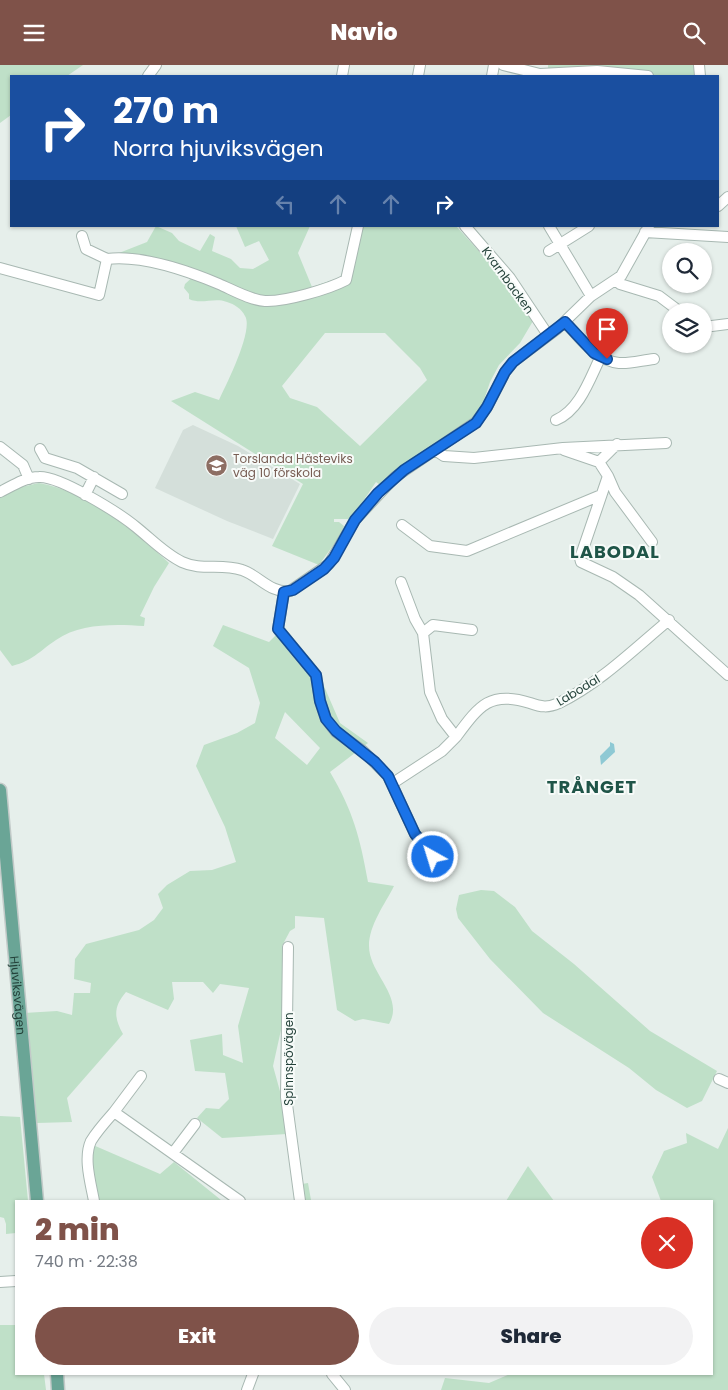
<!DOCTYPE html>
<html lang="en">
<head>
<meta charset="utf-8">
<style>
  :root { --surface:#fff; --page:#f2f2f3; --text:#1f2937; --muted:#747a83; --accent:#7f5249 }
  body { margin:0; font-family:Poppins,sans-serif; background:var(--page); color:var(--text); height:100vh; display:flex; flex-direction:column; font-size:19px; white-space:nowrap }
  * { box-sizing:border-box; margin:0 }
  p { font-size:16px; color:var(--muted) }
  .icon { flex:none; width:28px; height:28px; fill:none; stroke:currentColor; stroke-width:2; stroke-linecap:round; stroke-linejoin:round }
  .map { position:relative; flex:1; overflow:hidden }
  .side { position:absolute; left:15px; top:1135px; width:698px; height:175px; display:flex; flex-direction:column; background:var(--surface); border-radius:0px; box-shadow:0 1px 4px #0004 }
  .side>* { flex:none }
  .hud { position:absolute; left:10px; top:10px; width:709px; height:152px; border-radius:0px; box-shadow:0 1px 4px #0004; background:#1a4fa0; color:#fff; overflow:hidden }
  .tools { position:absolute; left:662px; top:178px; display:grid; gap:10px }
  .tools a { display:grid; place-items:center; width:50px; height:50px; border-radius:50%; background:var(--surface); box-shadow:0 1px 4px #0004; font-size:25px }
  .pin { position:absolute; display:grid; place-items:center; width:42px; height:42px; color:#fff; margin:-51px -21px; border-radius:50% 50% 50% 0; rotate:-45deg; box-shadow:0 0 5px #0007 }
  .pin .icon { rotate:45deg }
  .me { position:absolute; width:55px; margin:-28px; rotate:321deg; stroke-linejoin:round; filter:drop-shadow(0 0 4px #0008) }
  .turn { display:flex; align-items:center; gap:18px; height:105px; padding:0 20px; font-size:22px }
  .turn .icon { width:65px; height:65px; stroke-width:2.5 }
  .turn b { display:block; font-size:35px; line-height:42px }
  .lanes { display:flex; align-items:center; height:48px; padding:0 20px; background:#0003; justify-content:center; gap:25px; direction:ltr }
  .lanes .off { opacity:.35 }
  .round { display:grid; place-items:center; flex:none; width:52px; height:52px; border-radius:26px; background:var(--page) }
  .overview { display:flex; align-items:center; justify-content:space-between; height:85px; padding:0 20px }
  h1 { font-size:30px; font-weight:800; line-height:38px; color:var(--accent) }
  .button { display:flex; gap:10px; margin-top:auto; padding:10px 20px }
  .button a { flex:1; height:58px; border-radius:30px; background:var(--accent); color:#fff; font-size:20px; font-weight:800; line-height:58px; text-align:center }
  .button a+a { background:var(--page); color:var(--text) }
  header { display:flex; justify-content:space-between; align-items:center; height:65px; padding:0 20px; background:var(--accent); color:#fff; font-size:22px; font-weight:800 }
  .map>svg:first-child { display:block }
  .built { fill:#d4dfda }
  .green { fill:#bfe0c8; fill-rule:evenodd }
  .water { fill:#8ec9d4 }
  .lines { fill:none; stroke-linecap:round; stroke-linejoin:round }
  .minor-casing { stroke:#a8b8b2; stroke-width:12 }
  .major-casing { stroke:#c2cac8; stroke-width:15 }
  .minor { stroke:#fff; stroke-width:10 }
  .major { stroke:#6aa596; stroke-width:12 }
  .route-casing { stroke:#114b97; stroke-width:12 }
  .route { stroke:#1a73e8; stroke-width:9 }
  .labels { text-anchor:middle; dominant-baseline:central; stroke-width:4; stroke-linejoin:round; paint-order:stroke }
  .street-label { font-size:12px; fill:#24423a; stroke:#f7fbf9 }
  .education-label { font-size:12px; fill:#785e54; stroke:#f7fbf9; text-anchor:start }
  .district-label { font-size:18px; font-weight:bold; letter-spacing:1px; fill:#1f5548; stroke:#f7fbf9 }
</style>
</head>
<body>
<header><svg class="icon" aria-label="menu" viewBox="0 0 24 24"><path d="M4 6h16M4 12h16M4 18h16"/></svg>Navio<svg class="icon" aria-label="search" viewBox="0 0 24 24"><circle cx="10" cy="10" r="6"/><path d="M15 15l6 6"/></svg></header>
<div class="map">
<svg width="728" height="1325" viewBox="0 0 728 1325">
  <rect width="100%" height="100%" fill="#e6efeb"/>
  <path class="built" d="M 193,360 L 238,381 L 300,419 L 273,474 L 227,456 L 155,423 L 183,365 Z"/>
  <path class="green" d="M 0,0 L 83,0 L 67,11 L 11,11 L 11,50 L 0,58 Z
    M 548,0 L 694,0 L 695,11 L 548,11 Z
    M 156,161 L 172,168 L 179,176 L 200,186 L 210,169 L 215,172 L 212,186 L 231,194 L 240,203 L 253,204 L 269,195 L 259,176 L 245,182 L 236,161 L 310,161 L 298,188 L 312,222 L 341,212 L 353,161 L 456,161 L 487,195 L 533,256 L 520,278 L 499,300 L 490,317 L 481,344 L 470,355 L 397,404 L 380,420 L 376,417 L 351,454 L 334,454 L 334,457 L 339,457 L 344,461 L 342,468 L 319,500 L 272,481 L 303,419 L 171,336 L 195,327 L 219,335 C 226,320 254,265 245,251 C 242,244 234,239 227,237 C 214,232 202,240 189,234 L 189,229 L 184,223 L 185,219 L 197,208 L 119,188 L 147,177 ZM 325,268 L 385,268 L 420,303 L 427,315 L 360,381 L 317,342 L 290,333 L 282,321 Z
    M 39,418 C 87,426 134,466 169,498 L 154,522 L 140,551 L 145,553 L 144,561 C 115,559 80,558 56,575 C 38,587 34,595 12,601 L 0,585 L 0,432 L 21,422 Z
    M 223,560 L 269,577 L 284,562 L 314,598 L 340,658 L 368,678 L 330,707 C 353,746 360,772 368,817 L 394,821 C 385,839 369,860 369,881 C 369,909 405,932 389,959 L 363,954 L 355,956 L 337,945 L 324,853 L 295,851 L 295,863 L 290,866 L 282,881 L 283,956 L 273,1001 L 281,1030 L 287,1069 L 222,1073 L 197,1053 L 206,1043 L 219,1044 L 229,1034 L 225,1008 L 195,1006 L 190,975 L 222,969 L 223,990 L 243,998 L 238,961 L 249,923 L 220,919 L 213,928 L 203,917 L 172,917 L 174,934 L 168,945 L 126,927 C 113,942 114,953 123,969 L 67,1033 L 72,1057 L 37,1058 L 24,948 L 57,946 L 72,950 L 74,928 L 90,928 L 91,918 L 74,914 L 75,894 L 86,879 L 139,865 L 154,855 L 163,843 L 158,829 L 167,820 L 190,806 L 212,805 L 236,797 L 225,762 L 196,701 L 204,680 L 237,668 L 255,658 L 260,638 L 249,603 L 213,581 ZM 285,647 L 320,683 L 307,700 L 275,673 Z
    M 481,825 L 494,826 L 515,842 L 532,866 L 574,899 L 650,966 L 717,1006 L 702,1036 L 687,1043 L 656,1025 L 629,1003 L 543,948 L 490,894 L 458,853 L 456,844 L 459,830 Z
    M 0,1051 L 20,1052 L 28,1136 L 16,1136 L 16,1168 L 6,1169 L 6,1159 L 4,1153 L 0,1152 Z
    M 728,1063 L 728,1325 L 441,1325 L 445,1313 L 489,1318 L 510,1309 L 711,1309 L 711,1136 L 661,1136 L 652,1112 L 664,1086 L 687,1078 L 686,1068 L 718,1084 Z
    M 93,1080 L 160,1109 L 174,1097 L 221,1135 L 96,1136 L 91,1108 Z
    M 528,1101 L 554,1136 L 506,1136 Z
    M 308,1118 L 311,1135 L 305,1136 L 302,1119 Z
    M 0,1260 L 16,1260 L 16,1309 L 44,1309 L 46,1325 L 0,1325 Z"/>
  <path class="water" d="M 610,677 L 614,679 L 615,687 L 601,700 L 600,691 L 610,681 Z"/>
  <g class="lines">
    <defs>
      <path id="minor" d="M 503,0 L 540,9 L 597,6 L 648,11
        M 699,0 L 700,11
        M 148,11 L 156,0
        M 342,11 L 344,0
        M 418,11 L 420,0
        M 492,11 L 494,0
        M 718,141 L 728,132
        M 465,161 L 510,213 L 548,270
        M 549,161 L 591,231
        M 645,167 L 728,172
        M 82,171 L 86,184 L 107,194
        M 549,186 L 589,161
        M 0,203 L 99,230 L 107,194 C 141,190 188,206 219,219 C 233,225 250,235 265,236 C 285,237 329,224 346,215 L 358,161
        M 616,215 L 620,219 L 659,231 L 679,246
        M 565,257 C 579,272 596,296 619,298 C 630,299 643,295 654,294
        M 704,262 L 728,259
        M 556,355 C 580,345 590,313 601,291
        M 0,382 L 23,400 L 29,414
        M 563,383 L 564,385 L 599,397 L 608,411 L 580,493 L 581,497 L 613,512 L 639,530 L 728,610
        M 40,384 L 45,393 L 77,403 L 122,429
        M 435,385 L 444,391 L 474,393 L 563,383 L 666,378
        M 599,397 L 617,379
        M 608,411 L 615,427 L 652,477
        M 0,427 C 12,421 26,412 39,412 C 60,411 119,448 136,462 C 151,474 165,489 182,497 C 201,506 222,498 242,505 C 258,510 271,529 290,526 L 329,499 L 355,455 L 395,412 L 476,357 L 487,342 L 505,307 L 513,297 L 557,264 L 591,231 L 621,211 L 649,161
        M 85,430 L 94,412
        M 402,460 L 430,481 L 467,486 L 601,430
        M 284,527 L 278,564 L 316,610 L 320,636 L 326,654 L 336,667 L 363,686 L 388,711 L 415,769 L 433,792
        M 423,568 L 433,560 L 472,565
        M 456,672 C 479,641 490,625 530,638 C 541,642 548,643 559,638 C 600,618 634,584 669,555
        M 393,718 L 442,686 L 456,672 L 442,654 L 430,627 L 423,568 L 415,554 L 401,517
        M 288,882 L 286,1032 L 300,1136
        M 719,1014 L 728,1018
        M 114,1047 L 141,1011
        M 173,1088 L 195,1059
        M 94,1136 C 91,1119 83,1093 91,1076 C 97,1066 106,1056 114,1047 L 240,1136
        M 0,1217 L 16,1216
        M 332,1309 L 345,1325
        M 247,1325 L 253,1309"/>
      <g id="major">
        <path id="s1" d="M 0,725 L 37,1136"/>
        <path d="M 57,1309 L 58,1325"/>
      </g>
    </defs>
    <use href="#minor" class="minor-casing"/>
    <use href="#major" class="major-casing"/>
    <use href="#minor" class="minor"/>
    <use href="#major" class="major"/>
  </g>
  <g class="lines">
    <defs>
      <path id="route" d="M 433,792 L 415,769 L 388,711 L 375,697 L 336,666 L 326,654 L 320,636 L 316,610 L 278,564 L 284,527 L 293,525 L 324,504 L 334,493 L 355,455 L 378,428 L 404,405 L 476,358 L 487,342 L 505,307 L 513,297 L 565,257 L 594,288 L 607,294"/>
    </defs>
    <use href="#route" class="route-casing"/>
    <use href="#route" class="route"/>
  </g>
  <defs>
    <symbol id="school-disc" viewBox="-11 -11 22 22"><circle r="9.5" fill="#8d6e63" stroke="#f7fbf9"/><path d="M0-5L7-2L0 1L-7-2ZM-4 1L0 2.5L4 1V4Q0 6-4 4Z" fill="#fff"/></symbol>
  </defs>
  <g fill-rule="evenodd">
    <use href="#school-disc" x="204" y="388" width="25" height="25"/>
  </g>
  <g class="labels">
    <g class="street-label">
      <text transform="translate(508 215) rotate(54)">Kvarnbacken</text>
      <text transform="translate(578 625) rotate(-31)">Labodal</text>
      <text stroke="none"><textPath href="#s1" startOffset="206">Hjuviksvägen</textPath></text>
      <text transform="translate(288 994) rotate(-90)">Spinnspövägen</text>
    </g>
    <g class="education-label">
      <text x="233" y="393">Torslanda Hästeviks<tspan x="233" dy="14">väg 10 förskola</tspan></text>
    </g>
    <g class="district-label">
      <text x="615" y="486">LABODAL</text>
      <text x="592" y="721">TRÅNGET</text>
    </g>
  </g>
</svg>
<div class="tools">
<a><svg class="icon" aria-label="search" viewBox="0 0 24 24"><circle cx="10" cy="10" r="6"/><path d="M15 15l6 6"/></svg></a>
<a><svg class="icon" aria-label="layers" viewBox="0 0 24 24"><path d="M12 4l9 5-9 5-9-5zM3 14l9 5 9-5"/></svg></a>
</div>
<div class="pin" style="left:607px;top:294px;background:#d93025"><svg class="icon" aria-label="arrive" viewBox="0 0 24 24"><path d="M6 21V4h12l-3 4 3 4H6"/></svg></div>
<svg class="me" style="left:433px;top:792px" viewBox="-20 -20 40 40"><circle r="17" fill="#1a73e8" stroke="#fff" stroke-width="3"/><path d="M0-11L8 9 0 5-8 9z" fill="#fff"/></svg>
<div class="hud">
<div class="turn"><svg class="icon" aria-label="right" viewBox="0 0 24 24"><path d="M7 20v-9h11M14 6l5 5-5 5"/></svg><div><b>270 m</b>Norra hjuviksvägen</div></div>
<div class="lanes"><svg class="icon off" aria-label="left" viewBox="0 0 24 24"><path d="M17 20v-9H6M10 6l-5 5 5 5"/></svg><svg class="icon off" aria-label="ahead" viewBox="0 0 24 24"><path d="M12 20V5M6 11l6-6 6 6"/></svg><svg class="icon off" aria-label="ahead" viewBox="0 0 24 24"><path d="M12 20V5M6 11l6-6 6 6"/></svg><svg class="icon" aria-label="right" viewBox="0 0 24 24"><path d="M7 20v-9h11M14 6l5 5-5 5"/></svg></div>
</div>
<section class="side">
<div class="overview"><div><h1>2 min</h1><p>740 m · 22:38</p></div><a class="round" style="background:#d93025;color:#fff"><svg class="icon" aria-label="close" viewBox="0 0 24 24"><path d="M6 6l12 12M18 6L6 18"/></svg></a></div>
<div class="button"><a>Exit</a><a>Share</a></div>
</section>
</div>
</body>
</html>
